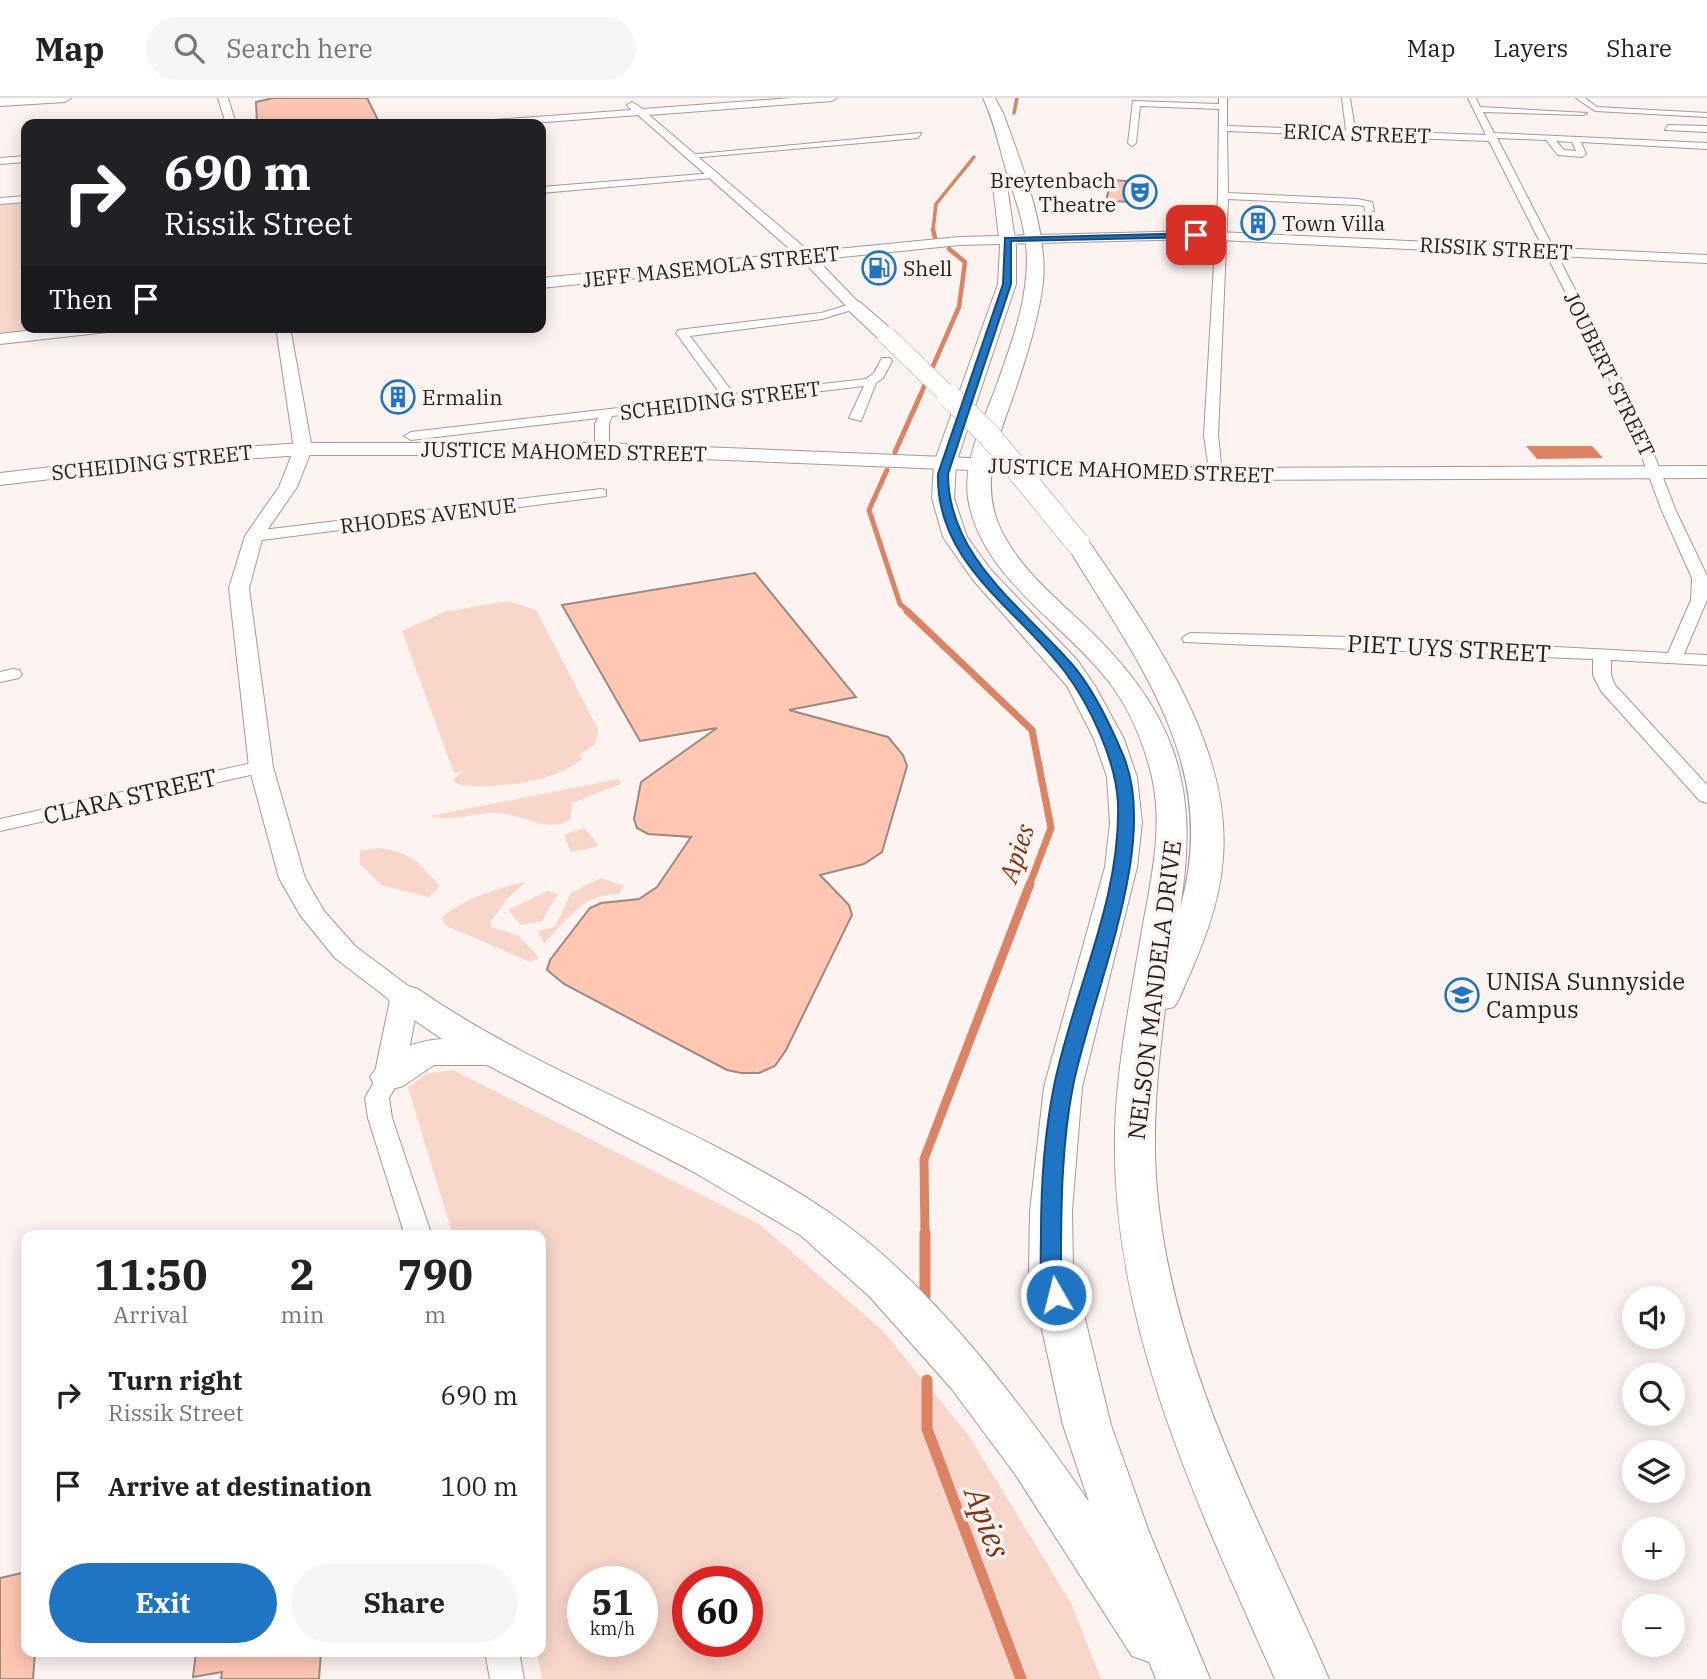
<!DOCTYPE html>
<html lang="en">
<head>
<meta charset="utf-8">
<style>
  :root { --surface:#fff; --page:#f6f6f6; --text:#222; --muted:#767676; --line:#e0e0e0; --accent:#1e75c3 }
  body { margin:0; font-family:"IBM Plex Serif",serif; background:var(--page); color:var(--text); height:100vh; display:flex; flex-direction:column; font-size:26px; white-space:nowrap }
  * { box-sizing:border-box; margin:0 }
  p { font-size:23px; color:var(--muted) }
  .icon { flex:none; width:38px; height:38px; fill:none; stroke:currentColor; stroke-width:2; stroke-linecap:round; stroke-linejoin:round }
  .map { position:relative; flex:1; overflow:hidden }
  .panel { position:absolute; left:21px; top:1132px; width:525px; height:427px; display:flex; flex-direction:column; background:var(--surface); border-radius:14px; box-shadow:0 4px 18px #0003 }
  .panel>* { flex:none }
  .top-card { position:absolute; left:21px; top:21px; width:525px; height:214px; border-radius:14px; box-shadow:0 4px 18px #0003; background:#202124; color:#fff; overflow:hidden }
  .fabs { position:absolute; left:1622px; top:1188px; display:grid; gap:14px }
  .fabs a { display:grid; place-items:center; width:63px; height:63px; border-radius:50%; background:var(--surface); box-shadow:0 4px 18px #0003; font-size:35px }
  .speed { position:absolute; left:567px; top:1468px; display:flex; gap:14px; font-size:35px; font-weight:700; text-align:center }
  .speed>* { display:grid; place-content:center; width:91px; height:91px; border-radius:50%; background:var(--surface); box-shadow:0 4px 18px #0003; line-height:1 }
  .speed small { font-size:18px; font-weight:400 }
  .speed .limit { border:10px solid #d22; background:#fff; color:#111 }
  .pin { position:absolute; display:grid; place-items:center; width:60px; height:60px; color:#fff; margin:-30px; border-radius:14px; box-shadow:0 4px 10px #0006 }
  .me { position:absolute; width:77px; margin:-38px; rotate:352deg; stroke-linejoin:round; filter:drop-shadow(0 0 5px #0008) }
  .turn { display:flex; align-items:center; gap:24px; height:147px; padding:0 28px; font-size:32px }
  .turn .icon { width:91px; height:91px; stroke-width:2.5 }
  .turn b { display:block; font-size:49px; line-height:60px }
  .then { display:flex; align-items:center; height:66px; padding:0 28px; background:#0003; gap:14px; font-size:26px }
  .eta { display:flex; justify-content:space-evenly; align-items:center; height:119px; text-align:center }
  .eta b { font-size:42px; font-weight:800; line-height:49px }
  .action { display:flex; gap:14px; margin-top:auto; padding:14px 28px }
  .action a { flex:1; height:80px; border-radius:42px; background:var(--accent); color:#fff; font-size:28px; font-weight:800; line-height:80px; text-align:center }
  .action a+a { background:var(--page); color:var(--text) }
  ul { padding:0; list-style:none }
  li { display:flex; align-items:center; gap:21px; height:91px; padding:0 28px }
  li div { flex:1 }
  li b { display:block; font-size:26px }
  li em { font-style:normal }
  header { display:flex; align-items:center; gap:42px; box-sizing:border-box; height:98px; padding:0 35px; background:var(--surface); border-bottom:2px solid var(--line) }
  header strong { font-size:33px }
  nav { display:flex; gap:38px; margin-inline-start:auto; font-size:24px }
  .search { width:490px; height:63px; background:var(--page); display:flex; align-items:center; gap:18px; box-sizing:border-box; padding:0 24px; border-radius:38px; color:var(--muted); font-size:26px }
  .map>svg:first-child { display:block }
  .green { fill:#f8d6ca; fill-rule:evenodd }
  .water { fill:#db8363 }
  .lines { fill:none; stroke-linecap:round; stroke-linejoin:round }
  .stream-far5 { stroke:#db8363; stroke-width:3.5 }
  .stream-far4 { stroke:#db8363; stroke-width:4.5 }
  .stream-far3 { stroke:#db8363; stroke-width:5 }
  .stream-far2 { stroke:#db8363; stroke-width:7 }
  .stream-far1 { stroke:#db8363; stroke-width:9 }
  .stream { stroke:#db8363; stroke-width:11 }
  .building { fill:#ffc6b2; stroke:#9c8982; stroke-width:2 }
  .minor-casing { stroke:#ab9790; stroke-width:2 }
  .tertiary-casing { stroke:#ab9790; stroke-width:2 }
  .secondary-casing { stroke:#ab9790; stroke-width:2 }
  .primary-casing { stroke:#ab9790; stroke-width:2 }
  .minor { fill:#fff; fill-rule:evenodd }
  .tertiary { fill:#fff; fill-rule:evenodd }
  .secondary { fill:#fff; fill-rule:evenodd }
  .primary { fill:#fff; fill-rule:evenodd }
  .primary-bridge-far1-casing { stroke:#ab9790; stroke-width:19; stroke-linecap:butt }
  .primary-bridge-casing { stroke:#ab9790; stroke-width:24; stroke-linecap:butt }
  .primary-bridge-far1 { stroke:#fff; stroke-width:18 }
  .primary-bridge { stroke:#fff; stroke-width:23 }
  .route { fill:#1e75c3; stroke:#144c7f; stroke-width:2 }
  .labels { text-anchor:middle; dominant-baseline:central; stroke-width:7; stroke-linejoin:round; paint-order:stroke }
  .far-street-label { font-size:21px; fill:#261f1c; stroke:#fdf4f1 }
  .far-poi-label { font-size:21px; fill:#261f1c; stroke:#fdf4f1; text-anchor:start }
  .street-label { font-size:24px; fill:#261f1c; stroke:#fdf4f1 }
  .poi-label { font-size:24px; fill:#261f1c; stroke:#fdf4f1; text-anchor:start }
  .water-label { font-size:26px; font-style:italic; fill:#813210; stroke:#fdf4f1 }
  .near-water-label { font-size:32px; font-style:italic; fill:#813210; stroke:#fdf4f1 }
</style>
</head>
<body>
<header>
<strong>Map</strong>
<div class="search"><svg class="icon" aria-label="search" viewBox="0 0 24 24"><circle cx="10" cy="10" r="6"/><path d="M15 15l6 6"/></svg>Search here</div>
<nav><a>Map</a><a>Layers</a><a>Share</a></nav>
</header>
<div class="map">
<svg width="1707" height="1581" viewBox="0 0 1707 1581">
  <rect width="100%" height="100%" fill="#fdf4f1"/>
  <path class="green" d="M 26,104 L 26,229 L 54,229 L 0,235 L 0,106 Z
    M 508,503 L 536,512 L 598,631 L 596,645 L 580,657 L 582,661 C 557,684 489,693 457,686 L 453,682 L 463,673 L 454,675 L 402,533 L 444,514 Z
    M 619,681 L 621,686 L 572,705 L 571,721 C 551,735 529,720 507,716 C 482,711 456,725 430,718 Z
    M 584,730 L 599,748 L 571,754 L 564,737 Z
    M 378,750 C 412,754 417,764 440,788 L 428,799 L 381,787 L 360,766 L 360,753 Z
    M 601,780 L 624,788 L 619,796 C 583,796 567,821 544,846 L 538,833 L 555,829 L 571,795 Z
    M 526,784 L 508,800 L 491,823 L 491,829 L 519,838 L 539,860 L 530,864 L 445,827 L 442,820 C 456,804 505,787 526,784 Z
    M 548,793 L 558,796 L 542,823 L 521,827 L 508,812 Z
    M 453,972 L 759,1126 L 882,1232 L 969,1338 L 1071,1505 L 1101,1581 L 542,1581 L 537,1554 L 541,1554 L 541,1138 L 453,1137 L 408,990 L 426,976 ZM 583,1484 L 642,1484 L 642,1544 L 583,1544 ZM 747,1484 L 747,1544 L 688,1544 L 688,1484 Z"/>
  <path class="water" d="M 1526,348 L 1592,348 L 1603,360 L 1537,361 Z"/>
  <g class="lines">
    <path class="stream-far5" d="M 1014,15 L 1017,0
      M 933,132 L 936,106 L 974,59"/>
    <path class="stream-far4" d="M 933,131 L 935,140
      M 919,300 L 959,209 L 965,164 L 949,151"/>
    <path class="stream-far3" d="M 895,354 L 920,298
      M 887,372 L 869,412 L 900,506 L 909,514"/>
    <path class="stream-far2" d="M 907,513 L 1032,632 L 1051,730 L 1029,788"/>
    <path class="stream-far1" d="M 925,1137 L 924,1061 L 1030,786"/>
    <path class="stream" d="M 925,1135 L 925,1199
      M 927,1282 L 927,1331 L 1021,1581"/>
  </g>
  <path class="building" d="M 273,0 L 367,0 L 380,26 L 257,26 L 256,4 Z
    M 1111,82 L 1139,84 L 1136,104 L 1106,103 Z
    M 755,475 L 856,599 L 789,612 L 888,639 L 903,657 L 907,668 L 882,754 L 864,766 L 820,777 L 849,807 L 852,817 L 786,952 L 775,968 L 759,975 L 741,975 L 727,972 L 564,886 L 547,872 L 550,862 L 590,810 L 601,805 L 639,801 L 657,789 L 691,739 L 648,736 L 637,730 L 634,721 L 641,684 L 717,630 L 640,643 L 562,507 Z
    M 26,1474 L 26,1554 L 35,1554 L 33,1581 L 0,1581 L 0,1480 Z
    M 196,1554 L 321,1554 L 319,1581 L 221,1581 L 222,1574 L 193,1579 Z"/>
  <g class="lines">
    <defs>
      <path id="minor" d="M 1219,0 L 1227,0 L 1227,28 L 1346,32 L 1342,0 L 1350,0 L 1355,32 L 1486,37 L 1468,0 L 1476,0 L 1480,9 L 1587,15 L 1583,17 L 1483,14 L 1494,35 L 1707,45 L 1707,51 L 1581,44 L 1586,56 L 1582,59 L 1558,57 L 1546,42 L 1497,40 L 1635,308 L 1676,413 L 1707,478 L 1707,502 L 1684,556 L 1707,557 L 1707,567 L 1611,562 L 1611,577 L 1615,587 L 1707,687 L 1707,705 L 1700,703 L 1601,593 L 1593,577 L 1593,561 L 1184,544 L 1182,540 L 1190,535 L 1391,540 L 1668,555 L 1691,502 L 1692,480 L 1662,413 L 1623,308 L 1489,43 L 1227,33 L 1228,95 L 1357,101 L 1372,104 L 1374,113 L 1366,115 L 1364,108 L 1357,107 L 1228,101 L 1218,337 L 1222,376 L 1210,379 L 1204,337 L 1218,98 L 1219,11 L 1140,8 L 1136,45 L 1132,48 L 1128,45 L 1133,3 L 1219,6 ZM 1556,43 L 1572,44 L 1576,53 L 1564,52 Z
        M 1576,0 L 1585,0 L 1597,9 L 1707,15 L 1707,19 L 1595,13 Z
        M 1668,27 L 1707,28 L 1707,34 L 1665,32 Z
        M 921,35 L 918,40 L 691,60 L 687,57 Z
        M 715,75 L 712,80 L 541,95 L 541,89 Z
        M 26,98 L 26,104 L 0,106 L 0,100 Z
        M 854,205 L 860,208 L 858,210 L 822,221 L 690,238 L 734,296 L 866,281 L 874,275 L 882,260 L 890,260 L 892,263 L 883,280 L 876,285 L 861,323 L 849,320 L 864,288 L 612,318 L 609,326 L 609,351 L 602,355 L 595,351 L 595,326 L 598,320 L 411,342 L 404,338 L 411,334 L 722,298 L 676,235 L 678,232 L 821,215 Z
        M 601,391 L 606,392 L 606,398 L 254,443 L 246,438 L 254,433 Z
        M 13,571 L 19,572 L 22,576 L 19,580 L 0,584 L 0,574 Z
        M 261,663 L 268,665 L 270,669 L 268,673 L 0,733 L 0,721 Z
        M 389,971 L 398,973 L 401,979 L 389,1000 L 392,1020 L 432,1138 L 405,1138 L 368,1020 L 365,1000 L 380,973 Z
        M 485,1554 L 519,1554 L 524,1581 L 490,1581 Z"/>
      <path id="tertiary" d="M 218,0 L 228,0 L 236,26 L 226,26 Z
        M 792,0 L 837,0 L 832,3 L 649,17 L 811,155 L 859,205 L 859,211 L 849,211 L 801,161 L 638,17 L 519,26 L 475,26 L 480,23 L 631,12 L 627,7 L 632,4 L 643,11 Z
        M 26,58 L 26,64 L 0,66 L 0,60 Z
        M 276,229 L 290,229 L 312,351 L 297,389 L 263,438 L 249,490 L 273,669 L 305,780 L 324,813 L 355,848 L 415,893 L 419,899 L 404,979 L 400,986 L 389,989 L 378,986 L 374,979 L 390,902 L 335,860 L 300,817 L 279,780 L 249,669 L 229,490 L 245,438 L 279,389 L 294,351 Z"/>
      <path id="secondary" d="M 1197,133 L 1707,157 L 1707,165 L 1197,141 L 959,147 L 541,190 L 541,180 L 959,139 Z
        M 60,229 L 115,229 L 107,234 L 0,246 L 0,236 Z
        M 303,345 L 602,345 L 1215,370 L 1707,368 L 1707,380 L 1215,382 L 602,357 L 303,357 L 196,364 L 0,387 L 0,375 L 196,352 Z"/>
      <path id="primary" d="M 0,0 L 71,0 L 65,4 L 0,8 Z
        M 983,0 L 995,0 L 1003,15 C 1021,64 1048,132 1043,184 C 1039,219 1028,253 1017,287 C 1002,332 979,377 998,425 C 1014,464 1049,494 1079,522 C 1173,610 1201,683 1180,810 C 1222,666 1136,563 1066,446 L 1069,441 L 1087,441 C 1148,530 1232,646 1223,759 C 1220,809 1199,856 1179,901 L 1174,909 L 1165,911 C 1157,975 1151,1039 1158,1102 C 1176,1274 1262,1426 1329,1581 L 1275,1581 C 1198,1407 1110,1227 1115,1032 C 1117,967 1130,902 1141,838 C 1150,785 1164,733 1152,679 C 1143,641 1126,602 1100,573 C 1055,520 980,475 968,400 C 963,361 984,323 997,286 C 1013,242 1031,194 1026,146 C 1023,121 1014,97 1006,72 C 999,48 994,23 983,0 Z
        M 1000,84 L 1007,88 L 1016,149 L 1016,186 L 956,365 L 954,400 L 967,439 L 991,472 L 1078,563 L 1095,588 L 1124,641 L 1137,679 L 1142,725 L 1137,769 L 1082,989 L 1072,1113 L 1073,1172 L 1111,1327 L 1149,1434 L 1210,1581 L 1156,1581 L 1149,1564 L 1132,1558 L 1015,1376 L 951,1290 L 869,1198 L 800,1137 L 692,1073 L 487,967 L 434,967 L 403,988 L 389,992 L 375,988 L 370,979 C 385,954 414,943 442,941 L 392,907 L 387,899 L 392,891 L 405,887 L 418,891 C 546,980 698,1026 827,1113 C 929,1182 1019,1303 1089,1404 L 1063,1327 L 1029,1172 L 1030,1113 L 1044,989 L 1105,769 L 1110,725 L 1107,679 L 1094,641 L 1067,588 L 973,482 L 943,439 L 932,400 L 934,365 L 998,186 L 1000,149 L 993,88 Z
        M 854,203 L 860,204 L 893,233 L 895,237 L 893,241 L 879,241 L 848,212 L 845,208 Z"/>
    </defs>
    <use href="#minor" class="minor-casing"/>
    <use href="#tertiary" class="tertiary-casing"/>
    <use href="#secondary" class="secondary-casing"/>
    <use href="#primary" class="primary-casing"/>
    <use href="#minor" class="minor"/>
    <use href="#tertiary" class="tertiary"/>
    <use href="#secondary" class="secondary"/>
    <use href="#primary" class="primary"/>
    <defs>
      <path id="primary-bridge-far1" d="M 886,237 L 951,300"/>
      <path id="primary-bridge" d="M 949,298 L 989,337 L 1078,446"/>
    </defs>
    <use href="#primary-bridge-far1" class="primary-bridge-far1-casing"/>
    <use href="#primary-bridge" class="primary-bridge-casing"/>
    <use href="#primary-bridge-far1" class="primary-bridge-far1"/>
    <use href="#primary-bridge" class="primary-bridge"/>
  </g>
  <path class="route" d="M 1199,135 L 1196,139 L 1011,143 L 1011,186 L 948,376 C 948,458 1021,508 1071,565 C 1093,590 1110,626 1123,657 C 1161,745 1091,897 1073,988 C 1062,1044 1061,1105 1061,1162 C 1061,1175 1069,1192 1063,1203 L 1049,1203 C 1038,1183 1041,1157 1041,1135 C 1041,1089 1045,1033 1054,988 C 1073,894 1121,803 1118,705 C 1116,663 1090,607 1065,574 C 1016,509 936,466 938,376 L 1003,186 L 1005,140 Z"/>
  <defs>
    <symbol id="theatre-ring" viewBox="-11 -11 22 22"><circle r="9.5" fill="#fdf4f1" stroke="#1e75c3" stroke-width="1.5"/><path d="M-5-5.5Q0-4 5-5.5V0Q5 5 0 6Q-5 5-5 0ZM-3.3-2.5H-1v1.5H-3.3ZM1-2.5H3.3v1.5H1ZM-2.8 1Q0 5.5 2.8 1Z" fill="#1e75c3"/></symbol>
    <symbol id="building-ring" viewBox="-11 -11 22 22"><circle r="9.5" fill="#fdf4f1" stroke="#1e75c3" stroke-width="1.5"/><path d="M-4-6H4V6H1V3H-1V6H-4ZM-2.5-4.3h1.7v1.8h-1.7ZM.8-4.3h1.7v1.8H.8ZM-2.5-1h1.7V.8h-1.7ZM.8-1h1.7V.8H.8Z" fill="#1e75c3"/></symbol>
    <symbol id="fuel-ring" viewBox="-11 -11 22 22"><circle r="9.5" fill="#fdf4f1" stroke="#1e75c3" stroke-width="1.5"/><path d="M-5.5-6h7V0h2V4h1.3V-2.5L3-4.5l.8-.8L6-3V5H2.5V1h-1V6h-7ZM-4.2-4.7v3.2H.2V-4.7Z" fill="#1e75c3"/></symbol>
    <symbol id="university-ring" viewBox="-11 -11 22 22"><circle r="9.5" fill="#fdf4f1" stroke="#1e75c3" stroke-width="1.5"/><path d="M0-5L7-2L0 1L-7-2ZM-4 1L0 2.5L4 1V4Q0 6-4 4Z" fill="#1e75c3"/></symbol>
  </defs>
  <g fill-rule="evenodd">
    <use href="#theatre-ring" x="1121" y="75" width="38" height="38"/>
    <use href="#building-ring" x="1239" y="106" width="38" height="38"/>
    <use href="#fuel-ring" x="860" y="151" width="38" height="38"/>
    <use href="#building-ring" x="379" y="280" width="38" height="38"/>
    <use href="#university-ring" x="1443" y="878" width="38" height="38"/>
  </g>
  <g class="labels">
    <g class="far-street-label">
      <text transform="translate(1357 35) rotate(2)">ERICA STREET</text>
      <text transform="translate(1496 150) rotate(3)">RISSIK STREET</text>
      <text transform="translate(711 168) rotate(-6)">JEFF MASEMOLA STREET</text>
      <text transform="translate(1610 276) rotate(64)">JOUBERT STREET</text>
      <text transform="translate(720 302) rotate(-7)">SCHEIDING STREET</text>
      <text transform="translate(564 353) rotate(1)">JUSTICE MAHOMED STREET</text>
      <text transform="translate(152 364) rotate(-6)">SCHEIDING STREET</text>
      <text transform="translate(1131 372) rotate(2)">JUSTICE MAHOMED STREET</text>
      <text transform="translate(428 417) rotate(-7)">RHODES AVENUE</text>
    </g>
    <g class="far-poi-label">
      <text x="1116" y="82" text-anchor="end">Breytenbach<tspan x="1116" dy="24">Theatre</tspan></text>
      <text x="1282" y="125">Town Villa</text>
      <text x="903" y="170">Shell</text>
      <text x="422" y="299">Ermalin</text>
    </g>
    <g class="street-label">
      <text transform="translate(1449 550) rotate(3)">PIET UYS STREET</text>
      <text transform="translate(130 698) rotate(-13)">CLARA STREET</text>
      <text transform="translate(1154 892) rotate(-83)">NELSON MANDELA DRIVE</text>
    </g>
    <g class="poi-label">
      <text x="1486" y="883">UNISA Sunnyside<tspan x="1486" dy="28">Campus</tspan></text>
    </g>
    <g class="water-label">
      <text transform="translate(1016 755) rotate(-72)">Apies</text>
    </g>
    <g class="near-water-label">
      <text transform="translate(988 1424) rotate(69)">Apies</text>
    </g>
  </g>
</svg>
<div class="fabs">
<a><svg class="icon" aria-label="sound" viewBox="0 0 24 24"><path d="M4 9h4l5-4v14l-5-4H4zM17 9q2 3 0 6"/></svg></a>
<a><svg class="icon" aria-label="search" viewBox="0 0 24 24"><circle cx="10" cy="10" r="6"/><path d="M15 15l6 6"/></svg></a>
<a><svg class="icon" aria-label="layers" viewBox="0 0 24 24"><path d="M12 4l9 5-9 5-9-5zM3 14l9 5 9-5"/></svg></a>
<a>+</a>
<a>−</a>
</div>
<div class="speed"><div>51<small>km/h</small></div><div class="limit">60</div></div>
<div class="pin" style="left:1196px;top:137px;background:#d93025"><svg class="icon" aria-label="arrive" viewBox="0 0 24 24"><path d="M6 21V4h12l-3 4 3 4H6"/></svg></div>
<svg class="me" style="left:1056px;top:1197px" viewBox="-20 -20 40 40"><circle r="17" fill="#1e75c3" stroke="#fff" stroke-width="3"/><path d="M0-11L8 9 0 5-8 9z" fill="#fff"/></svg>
<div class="top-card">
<div class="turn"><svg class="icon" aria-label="right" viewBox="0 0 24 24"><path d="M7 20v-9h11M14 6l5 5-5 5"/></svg><div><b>690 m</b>Rissik Street</div></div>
<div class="then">Then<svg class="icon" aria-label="arrive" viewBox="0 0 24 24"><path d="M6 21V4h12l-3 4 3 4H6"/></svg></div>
</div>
<section class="panel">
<div class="eta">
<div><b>11:50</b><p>Arrival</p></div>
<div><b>2</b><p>min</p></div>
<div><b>790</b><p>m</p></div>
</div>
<ul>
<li><svg class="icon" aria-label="right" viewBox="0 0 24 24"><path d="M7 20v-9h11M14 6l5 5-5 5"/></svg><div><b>Turn right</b><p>Rissik Street</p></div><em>690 m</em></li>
<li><svg class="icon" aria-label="arrive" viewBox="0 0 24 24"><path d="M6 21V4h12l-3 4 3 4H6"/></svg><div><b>Arrive at destination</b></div><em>100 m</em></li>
</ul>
<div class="action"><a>Exit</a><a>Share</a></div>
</section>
</div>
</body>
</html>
